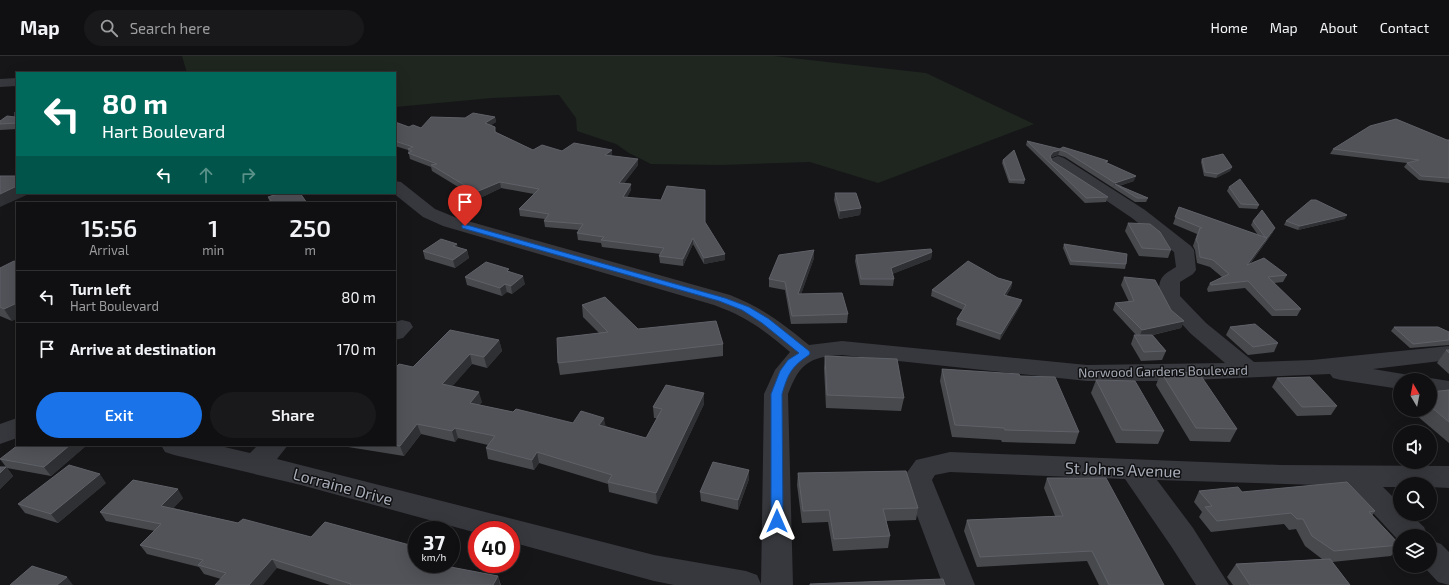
<!DOCTYPE html>
<html lang="en">
<head>
<meta charset="utf-8">
<style>
  :root { --surface:#101012; --page:#19191b; --text:#f1f3f6; --muted:#9c9d9f; --line:#303032; --accent:#1a73e8 }
  body { margin:0; font-family:"Exo 2",sans-serif; background:var(--page); color:var(--text); height:100vh; display:flex; flex-direction:column; font-size:15px; white-space:nowrap }
  * { box-sizing:border-box; margin:0 }
  p { font-size:13px; color:var(--muted) }
  .icon { flex:none; width:22px; height:22px; fill:none; stroke:currentColor; stroke-width:2; stroke-linecap:round; stroke-linejoin:round }
  .map { position:relative; flex:1; overflow:hidden }
  .details { position:absolute; left:16px; top:146px; width:380px; height:244px; display:flex; flex-direction:column; background:var(--surface); border-radius:0px; box-shadow:0 4px 16px #0002,0 0 0 1px var(--line) }
  .details>* { flex:none }
  .hud { position:absolute; left:16px; top:16px; width:380px; height:122px; border-radius:0px; box-shadow:0 4px 16px #0002,0 0 0 1px var(--line); background:#00695c; color:#fff; overflow:hidden }
  .needle { width:26px; rotate:350deg }
  .buttons { position:absolute; left:1393px; top:317px; display:grid; gap:8px }
  .buttons a { display:grid; place-items:center; width:44px; height:44px; border-radius:50%; background:var(--surface); box-shadow:0 4px 16px #0002,0 0 0 1px var(--line); font-size:20px }
  .speed { position:absolute; left:408px; top:465px; display:flex; gap:8px; font-size:20px; font-weight:700; text-align:center }
  .speed>* { display:grid; place-content:center; width:52px; height:52px; border-radius:50%; background:var(--surface); box-shadow:0 4px 16px #0002,0 0 0 1px var(--line); line-height:1 }
  .speed small { font-size:10px; font-weight:400 }
  .speed .limit { border:6px solid #d22; background:#fff; color:#111 }
  .pin { position:absolute; display:grid; place-items:center; width:34px; height:34px; color:#fff; margin:-41px -17px; border-radius:50% 50% 50% 0; rotate:-45deg; box-shadow:0 0 4px #0007 }
  .pin .icon { rotate:45deg }
  .me { position:absolute; width:44px; margin:-22px; rotate:0deg; stroke-linejoin:round; filter:drop-shadow(0 0 3px #0008) }
  .turn { display:flex; align-items:center; gap:14px; height:84px; padding:0 20px; font-size:18px }
  .turn .icon { width:52px; height:52px; stroke-width:2.5 }
  .turn b { display:block; font-size:28px; line-height:34px }
  .lanes { display:flex; align-items:center; height:38px; padding:0 20px; background:#0003; justify-content:center; gap:20px; direction:ltr }
  .lanes .off { opacity:.35 }
  .eta { display:flex; justify-content:space-evenly; align-items:center; height:68px; text-align:center }
  .eta b { font-size:24px; font-weight:600; line-height:28px }
  .action { display:flex; gap:8px; margin-top:auto; padding:8px 20px }
  .action a { flex:1; height:46px; border-radius:24px; background:var(--accent); color:#fff; font-size:16px; font-weight:600; line-height:46px; text-align:center }
  .action a+a { background:var(--page); color:var(--text) }
  ul { padding:0; list-style:none }
  li { display:flex; align-items:center; gap:12px; height:52px; padding:0 20px; border-top:1px solid var(--line) }
  li div { flex:1 }
  li b { display:block; font-size:15px }
  li em { font-style:normal }
  header { display:flex; align-items:center; gap:24px; box-sizing:border-box; height:56px; padding:0 20px; background:var(--surface); border-bottom:1px solid var(--line) }
  header strong { font-size:19px }
  nav { display:flex; gap:22px; margin-inline-start:auto; font-size:14px }
  .search { width:280px; height:36px; background:var(--page); display:flex; align-items:center; gap:10px; box-sizing:border-box; padding:0 14px; border-radius:22px; color:var(--muted); font-size:15px }
  .map>svg:first-child { display:block }
  .green { fill:#1e261f }
  .lines { fill:none; stroke-linecap:round; stroke-linejoin:round }
  .minor { fill:#37383d; fill-rule:evenodd }
  .wall { fill:#47494d }
  .shaded-wall { fill:#2f3033 }
  .building { fill:#525359; stroke:#5f6168 }
  .route { fill:#1a73e8; stroke:#114b97 }
  .labels { text-anchor:middle; dominant-baseline:central; stroke-width:3; stroke-linejoin:round; paint-order:stroke }
  .street-label { font-size:13px; fill:#a8adb8; stroke:#111113 }
  .near-street-label { font-size:16px; fill:#a8adb8; stroke:#111113 }
</style>
</head>
<body>
<header>
<strong>Map</strong>
<div class="search"><svg class="icon" aria-label="search" viewBox="0 0 24 24"><circle cx="10" cy="10" r="6"/><path d="M15 15l6 6"/></svg>Search here</div>
<nav><a>Home</a><a>Map</a><a>About</a><a>Contact</a></nav>
</header>
<div class="map">
<svg width="1449" height="529" viewBox="0 0 1449 529">
  <rect width="100%" height="100%" fill="#161618"/>
  <path class="green" d="M 182,0 L 774,0 L 926,17 L 1034,68 L 878,127 L 810,106 L 721,109 L 651,108 L 629,97 L 616,88 L 577,75 L 576,62 L 559,39 L 492,42 L 395,51 L 395,17 L 187,17 Z"/>
  <g class="lines">
    <path class="minor" d="M 17,22 L 17,30 L 0,31 L 0,23 Z
      M 1058,100 L 1064,102 L 1145,154 L 1191,190 L 1194,194 L 1196,214 L 1193,218 L 1180,226 L 1180,240 L 1206,267 L 1254,306 L 1312,304 L 1449,290 L 1449,304 L 1373,313 L 1409,319 L 1411,324 L 1400,324 L 1400,333 L 1341,324 L 1333,322 L 1330,318 L 1168,325 L 1087,325 L 842,299 C 809,301 800,307 788,338 L 793,529 L 674,529 L 654,525 L 511,486 L 511,474 L 477,474 L 477,477 L 301,429 L 174,399 L 165,396 L 161,389 L 216,389 L 250,397 L 258,389 L 288,389 L 277,403 L 654,499 L 746,515 L 757,519 L 761,528 L 764,338 L 775,314 L 790,296 C 764,274 747,261 714,249 L 443,170 L 423,161 L 393,137 L 395,137 L 395,125 L 401,126 L 435,153 L 457,162 L 730,239 C 763,252 782,267 809,289 L 842,285 L 1087,309 L 1225,307 L 1190,277 L 1158,241 C 1160,222 1159,221 1176,211 L 1174,196 L 1132,162 L 1052,108 L 1050,105 L 1052,102 Z
      M 402,264 L 410,266 L 413,271 L 403,282 L 395,284 L 395,266 Z
      M 1430,322 L 1449,325 L 1449,341 L 1430,338 L 1430,324 L 1422,324 Z
      M 17,362 L 17,382 L 0,388 L 0,368 Z
      M 950,396 L 1280,409 L 1449,410 L 1449,432 L 1430,431 L 1430,428 L 1400,428 L 1400,431 L 1383,431 L 1400,448 L 1400,458 L 1410,458 L 1424,471 L 1428,480 L 1400,480 L 1400,486 L 1348,430 L 1157,424 L 1193,472 L 1229,529 L 1196,529 L 1171,490 L 1125,423 L 950,416 L 935,419 L 932,424 L 975,529 L 943,529 L 903,422 L 916,404 Z
      M 1430,484 L 1441,488 L 1449,496 L 1449,529 L 1438,526 L 1423,510 L 1430,510 Z"/>
  </g>
  <path class="wall" d="M 17,55 L 17,73 L 0,74 L 0,65 L 15,61 Z
    M 495,61 L 496,66 L 491,69 L 496,76 L 533,94 L 562,95 L 612,100 L 638,109 L 624,127 L 631,128 L 631,134 L 627,141 L 705,167 L 725,204 L 704,208 L 693,188 L 683,210 L 660,207 L 659,200 L 661,198 L 602,191 L 601,187 L 578,184 L 577,177 L 579,174 L 545,171 L 544,165 L 545,163 L 520,160 L 519,153 L 534,138 L 501,132 L 478,143 L 432,115 L 431,111 L 410,103 L 408,94 L 395,90 L 395,66 L 409,71 L 421,72 L 465,62 Z
    M 1449,84 L 1449,127 L 1419,124 L 1404,111 L 1407,107 L 1330,98 L 1333,93 Z
    M 1027,85 L 1107,107 L 1134,125 L 1119,130 L 1148,142 L 1146,146 L 1135,146 L 1065,101 L 1058,99 L 1052,101 L 1051,101 L 1052,105 L 1108,141 L 1106,146 L 1085,147 L 1026,89 Z
    M 1202,103 L 1232,111 L 1230,115 L 1216,122 L 1204,120 L 1201,106 Z
    M 1003,104 L 1025,124 L 1024,128 L 1009,127 L 1002,107 Z
    M 1229,131 L 1259,149 L 1257,153 L 1239,152 L 1227,135 Z
    M 268,137 L 300,137 L 307,147 L 270,147 L 268,141 L 272,140 Z
    M 835,137 L 861,152 L 860,159 L 839,163 L 834,144 Z
    M 1179,151 L 1258,179 L 1251,169 L 1253,165 L 1273,176 L 1250,208 L 1287,219 L 1283,226 L 1274,227 L 1301,253 L 1297,260 L 1272,260 L 1245,232 L 1208,236 L 1207,233 L 1210,227 L 1222,221 L 1210,211 L 1197,207 L 1195,194 L 1193,190 L 1197,178 L 1173,168 Z
    M 1345,163 L 1298,174 L 1284,169 L 1286,165 Z
    M 1128,167 L 1171,194 L 1168,202 L 1139,200 L 1125,175 Z
    M 1064,188 L 1126,208 L 1125,213 L 1070,209 L 1063,192 Z
    M 458,191 L 467,194 L 469,202 L 455,212 L 425,203 L 423,195 Z
    M 932,196 L 931,203 L 892,218 L 894,223 L 893,230 L 860,229 L 855,205 L 856,199 Z
    M 814,202 L 801,238 L 848,258 L 847,267 L 791,268 L 785,234 L 769,231 L 769,223 Z
    M 0,212 L 12,265 L 0,260 Z
    M 509,215 L 525,228 L 512,238 L 507,236 L 502,240 L 467,229 L 465,221 Z
    M 1124,221 L 1171,254 L 1184,265 L 1181,272 L 1153,279 L 1166,295 L 1162,304 L 1141,305 L 1131,288 L 1134,279 L 1136,279 L 1113,254 L 1115,247 L 1129,246 L 1121,229 Z
    M 998,222 L 1012,226 L 1011,232 L 1006,240 L 1022,244 L 1020,250 L 1000,284 L 956,269 L 957,263 L 963,254 L 931,240 L 932,234 Z
    M 582,249 L 638,273 L 723,288 L 723,300 L 560,319 L 558,307 L 599,277 L 583,261 Z
    M 1230,271 L 1278,287 L 1274,296 L 1248,299 L 1226,279 Z
    M 1394,271 L 1449,276 L 1449,289 L 1410,292 L 1391,275 Z
    M 499,284 L 502,295 L 487,312 L 472,308 L 452,330 L 482,346 L 479,349 L 513,356 L 573,367 L 605,370 L 646,382 L 657,362 L 654,362 L 653,351 L 704,348 L 657,448 L 609,436 L 608,428 L 539,407 L 534,414 L 488,403 L 486,392 L 488,389 L 458,382 L 455,386 L 421,378 L 404,400 L 348,391 L 348,389 L 395,389 L 413,311 Z
    M 1446,294 L 1449,294 L 1449,318 L 1437,307 Z
    M 825,300 L 904,342 L 901,355 L 826,352 L 824,312 Z
    M 942,313 L 1020,320 L 1079,376 L 1075,388 L 1002,386 L 1001,384 L 952,381 L 940,325 Z
    M 1161,316 L 1237,373 L 1230,386 L 1190,385 L 1156,329 Z
    M 1277,322 L 1337,350 L 1331,359 L 1297,360 L 1272,331 Z
    M 1096,324 L 1164,375 L 1158,388 L 1116,387 L 1091,337 Z
    M 1449,334 L 1449,387 L 1416,359 L 1419,354 L 1430,354 L 1430,336 Z
    M 87,389 L 51,420 L 7,412 L 13,420 L 0,433 L 0,411 L 6,411 L 0,403 Z
    M 798,417 L 918,452 L 916,464 L 886,465 L 890,480 L 888,492 L 833,495 L 828,466 L 802,467 L 797,429 Z
    M 1047,422 L 1164,529 L 1099,529 L 1087,505 L 977,511 L 964,475 L 967,464 L 1055,460 L 1044,432 Z
    M 749,423 L 738,454 L 701,445 L 700,436 Z
    M 106,427 L 58,467 L 25,457 L 18,448 Z
    M 1199,435 L 1242,436 L 1375,455 L 1372,460 L 1400,489 L 1391,500 L 1332,506 L 1350,529 L 1233,529 L 1227,521 L 1236,508 L 1322,503 L 1305,490 L 1296,473 L 1289,474 L 1284,468 L 1211,476 L 1199,461 L 1202,456 L 1194,446 Z
    M 183,442 L 173,452 L 238,467 L 311,481 L 417,508 L 450,508 L 448,511 L 498,520 L 501,529 L 330,529 L 277,512 L 221,523 L 204,518 L 199,511 L 147,498 L 140,489 L 155,475 L 106,465 L 100,456 Z"/>
  <path class="shaded-wall" d="M 495,61 L 496,66 L 486,72 L 485,67 Z
    M 612,94 L 612,100 L 605,105 L 605,99 Z
    M 1060,94 L 1058,99 L 1052,101 L 1049,104 L 1050,100 L 1053,96 Z
    M 638,103 L 638,109 L 620,133 L 619,127 Z
    M 1232,111 L 1230,115 L 1216,122 L 1218,118 Z
    M 1136,120 L 1134,125 L 1118,130 L 1115,128 L 1113,132 L 1115,127 Z
    M 500,126 L 501,132 L 478,143 L 476,136 Z
    M 631,128 L 631,134 L 624,147 L 623,141 Z
    M 17,130 L 17,137 L 31,137 L 0,151 L 0,138 Z
    M 861,152 L 860,159 L 839,163 L 840,155 Z
    M 1347,159 L 1345,163 L 1298,174 L 1300,170 Z
    M 1275,172 L 1273,176 L 1264,187 L 1266,183 Z
    M 693,182 L 693,188 L 683,210 L 683,203 Z
    M 1267,182 L 1264,188 L 1244,216 L 1247,209 Z
    M 457,188 L 459,195 L 453,190 Z
    M 467,194 L 469,202 L 455,212 L 453,204 Z
    M 814,194 L 814,202 L 798,247 L 798,238 Z
    M 932,196 L 931,203 L 890,219 L 891,212 Z
    M 725,198 L 725,204 L 704,208 L 704,202 Z
    M 523,220 L 525,228 L 512,238 L 511,230 Z
    M 1012,226 L 1011,232 L 1002,245 L 1004,239 Z
    M 505,228 L 507,236 L 502,240 L 500,232 Z
    M 1022,244 L 1020,250 L 1000,284 L 1001,278 Z
    M 395,246 L 397,254 L 395,256 Z
    M 17,247 L 17,263 L 12,265 L 4,253 Z
    M 1184,265 L 1181,272 L 1139,282 L 1142,274 Z
    M 499,284 L 502,295 L 487,312 L 484,301 Z
    M 470,298 L 472,308 L 445,339 L 442,328 Z
    M 479,336 L 482,346 L 473,358 L 470,347 Z
    M 704,337 L 704,348 L 657,448 L 656,437 Z
    M 604,362 L 606,372 L 599,369 Z
    M 417,368 L 421,378 L 404,400 L 400,390 Z
    M 455,372 L 458,382 L 455,386 L 452,375 Z
    M 70,389 L 87,389 L 51,420 L 44,411 Z
    M 537,396 L 539,407 L 534,414 L 532,404 Z
    M 6,411 L 13,420 L 0,433 L 0,417 Z
    M 749,414 L 749,423 L 738,454 L 738,444 Z
    M 100,418 L 106,427 L 58,467 L 51,458 Z
    M 178,433 L 183,442 L 167,459 L 161,450 Z
    M 456,486 L 459,495 L 451,506 L 451,493 Z
    M 272,503 L 277,512 L 263,529 L 249,529 Z
    M 441,508 L 450,508 L 443,518 L 440,509 Z
    M 498,520 L 500,529 L 493,529 Z
    M 67,521 L 73,529 L 57,529 Z"/>
  <path class="building" d="M 17,55 L 17,67 L 0,68 L 0,65 L 7,60 L 15,61 L 15,56 Z
    M 473,57 L 495,61 L 485,67 L 495,71 L 495,76 L 533,94 L 542,89 L 562,95 L 574,87 L 612,94 L 605,99 L 638,103 L 619,127 L 631,128 L 623,141 L 661,144 L 667,130 L 705,134 L 705,166 L 725,198 L 704,202 L 693,182 L 683,203 L 659,200 L 664,192 L 601,184 L 604,181 L 577,177 L 583,168 L 544,165 L 549,158 L 519,153 L 539,133 L 500,126 L 476,136 L 431,109 L 437,108 L 408,97 L 412,95 L 408,93 L 413,91 L 395,85 L 395,66 L 409,71 L 413,69 L 421,72 L 431,61 L 465,62 Z
    M 1396,63 L 1447,84 L 1449,84 L 1449,122 L 1421,120 L 1407,107 L 1419,104 L 1333,93 L 1370,70 Z
    M 1027,85 L 1060,93 L 1063,91 L 1086,98 L 1108,105 L 1105,106 L 1136,120 L 1115,127 L 1066,96 L 1060,94 L 1053,96 L 1050,100 L 1052,105 L 1108,141 L 1086,142 Z
    M 1014,94 L 1025,124 L 1010,124 L 1003,104 Z
    M 1223,98 L 1232,111 L 1218,118 L 1205,116 L 1202,103 Z
    M 0,120 L 17,120 L 17,130 L 0,138 Z
    M 1240,123 L 1259,149 L 1241,148 L 1229,131 Z
    M 1115,128 L 1148,142 L 1137,142 Z
    M 277,137 L 300,137 L 307,147 L 273,147 L 268,141 L 278,138 Z
    M 835,137 L 856,137 L 861,152 L 840,155 Z
    M 1311,144 L 1316,144 L 1347,159 L 1300,170 L 1286,165 Z
    M 1179,151 L 1267,182 L 1247,209 L 1264,202 L 1287,219 L 1268,221 L 1301,253 L 1275,254 L 1248,225 L 1211,229 L 1210,227 L 1229,218 L 1213,204 L 1200,201 L 1198,187 L 1196,184 L 1200,172 L 1202,172 L 1175,161 Z
    M 1262,154 L 1275,172 L 1266,183 L 1267,182 L 1265,181 L 1253,165 Z
    M 1128,167 L 1150,168 L 1160,176 L 1171,194 L 1142,192 Z
    M 441,183 L 457,188 L 453,190 L 467,194 L 453,204 L 423,195 Z
    M 1064,188 L 1127,198 L 1126,208 L 1071,205 Z
    M 931,193 L 932,196 L 891,212 L 894,223 L 861,223 L 856,199 Z
    M 814,194 L 798,238 L 842,237 L 848,258 L 792,260 L 785,226 L 769,223 L 779,199 Z
    M 14,205 L 17,206 L 17,247 L 4,253 L 0,251 L 0,212 Z
    M 968,205 L 998,222 L 1012,226 L 1004,239 L 1022,244 L 1001,278 L 957,263 L 966,249 L 932,234 Z
    M 486,206 L 509,213 L 507,215 L 523,220 L 511,230 L 505,228 L 500,232 L 465,221 Z
    M 1124,221 L 1155,224 L 1171,254 L 1184,265 L 1142,274 L 1115,247 L 1134,245 Z
    M 605,241 L 638,273 L 716,265 L 723,288 L 558,307 L 557,282 L 608,276 L 582,249 Z
    M 1255,268 L 1278,287 L 1253,291 L 1230,271 Z
    M 1394,271 L 1438,271 L 1449,276 L 1449,284 L 1413,288 Z
    M 450,274 L 499,284 L 484,301 L 470,298 L 442,328 L 479,336 L 470,347 L 513,356 L 516,353 L 573,367 L 581,355 L 604,362 L 599,369 L 646,382 L 662,353 L 653,351 L 666,329 L 704,337 L 656,437 L 608,426 L 612,419 L 537,396 L 532,404 L 486,392 L 495,380 L 455,372 L 452,375 L 417,368 L 400,390 L 395,389 L 395,312 L 399,308 L 413,311 Z
    M 1134,279 L 1152,279 L 1166,295 L 1144,296 Z
    M 1446,294 L 1449,294 L 1449,297 Z
    M 825,300 L 897,303 L 904,342 L 827,339 Z
    M 942,313 L 1019,318 L 1020,320 L 1055,321 L 1079,376 L 1005,374 L 1004,372 L 955,369 Z
    M 1161,316 L 1199,317 L 1237,373 L 1196,372 Z
    M 1310,321 L 1337,350 L 1302,351 L 1277,322 Z
    M 1096,324 L 1135,325 L 1164,375 L 1122,374 Z
    M 1449,334 L 1449,366 L 1430,350 L 1430,345 L 1438,344 L 1430,338 L 1430,336 Z
    M 18,389 L 70,389 L 44,411 L 0,403 Z
    M 713,406 L 749,414 L 738,444 L 700,436 Z
    M 69,409 L 100,418 L 51,458 L 18,448 Z
    M 0,411 L 6,411 L 0,417 Z
    M 906,415 L 918,452 L 883,453 L 890,480 L 834,483 L 829,454 L 803,455 L 798,417 Z
    M 1047,422 L 1106,422 L 1164,529 L 1109,529 L 1092,495 L 980,501 L 967,464 L 1063,460 Z
    M 133,424 L 178,433 L 161,450 L 238,467 L 243,463 L 311,481 L 325,466 L 417,491 L 417,508 L 441,508 L 440,509 L 498,520 L 493,529 L 350,529 L 351,528 L 272,503 L 249,529 L 215,529 L 226,517 L 198,509 L 203,504 L 140,489 L 161,468 L 100,456 Z
    M 1347,426 L 1375,455 L 1369,456 L 1400,489 L 1334,495 L 1312,480 L 1303,463 L 1297,463 L 1291,457 L 1217,465 L 1205,451 L 1212,450 L 1199,435 L 1238,431 L 1242,436 Z
    M 451,484 L 456,486 L 451,493 Z
    M 1330,503 L 1350,529 L 1250,529 L 1236,508 Z
    M 32,510 L 67,521 L 57,529 L 10,529 Z
    M 943,523 L 945,529 L 810,529 L 810,528 Z"/>
  <path class="route" d="M 462,169 L 467,169 L 725,242 L 749,251 L 769,263 L 809,295 L 810,297 L 809,299 C 791,311 788,318 782,338 L 783,465 L 781,469 L 777,470 L 772,469 L 771,465 L 771,338 L 780,315 L 788,304 L 799,297 L 762,267 L 742,254 L 719,245 L 462,172 Z"/>
  <g class="labels">
    <g class="street-label">
      <text transform="translate(1163 315) rotate(-1)">Norwood Gardens Boulevard</text>
    </g>
    <g class="near-street-label">
      <text transform="translate(1123 413) rotate(2)">St Johns Avenue</text>
      <text transform="translate(343 430) rotate(15)">Lorraine Drive</text>
    </g>
  </g>
</svg>
<div class="buttons">
<a><svg class="needle" viewBox="-14 -14 28 28"><path d="M0-13l5 13h-10z" fill="#e53935"/><path d="M0 13l5-13h-10z" fill="#9c9d9f"/></svg></a>
<a><svg class="icon" aria-label="sound" viewBox="0 0 24 24"><path d="M4 9h4l5-4v14l-5-4H4zM17 9q2 3 0 6"/></svg></a>
<a><svg class="icon" aria-label="search" viewBox="0 0 24 24"><circle cx="10" cy="10" r="6"/><path d="M15 15l6 6"/></svg></a>
<a><svg class="icon" aria-label="layers" viewBox="0 0 24 24"><path d="M12 4l9 5-9 5-9-5zM3 14l9 5 9-5"/></svg></a>
</div>
<div class="speed"><div>37<small>km/h</small></div><div class="limit">40</div></div>
<div class="pin" style="left:465px;top:170px;background:#d93025"><svg class="icon" aria-label="arrive" viewBox="0 0 24 24"><path d="M6 21V4h12l-3 4 3 4H6"/></svg></div>
<svg class="me" style="left:777px;top:465px" viewBox="-20 -20 40 40"><path d="M0-17L14 15 0 8-14 15z" fill="#1a73e8" stroke="#fff" stroke-width="4"/></svg>
<div class="hud">
<div class="turn"><svg class="icon" aria-label="left" viewBox="0 0 24 24"><path d="M17 20v-9H6M10 6l-5 5 5 5"/></svg><div><b>80 m</b>Hart Boulevard</div></div>
<div class="lanes"><svg class="icon" aria-label="left" viewBox="0 0 24 24"><path d="M17 20v-9H6M10 6l-5 5 5 5"/></svg><svg class="icon off" aria-label="ahead" viewBox="0 0 24 24"><path d="M12 20V5M6 11l6-6 6 6"/></svg><svg class="icon off" aria-label="right" viewBox="0 0 24 24"><path d="M7 20v-9h11M14 6l5 5-5 5"/></svg></div>
</div>
<section class="details">
<div class="eta">
<div><b>15:56</b><p>Arrival</p></div>
<div><b>1</b><p>min</p></div>
<div><b>250</b><p>m</p></div>
</div>
<ul>
<li><svg class="icon" aria-label="left" viewBox="0 0 24 24"><path d="M17 20v-9H6M10 6l-5 5 5 5"/></svg><div><b>Turn left</b><p>Hart Boulevard</p></div><em>80 m</em></li>
<li><svg class="icon" aria-label="arrive" viewBox="0 0 24 24"><path d="M6 21V4h12l-3 4 3 4H6"/></svg><div><b>Arrive at destination</b></div><em>170 m</em></li>
</ul>
<div class="action"><a>Exit</a><a>Share</a></div>
</section>
</div>
</body>
</html>
